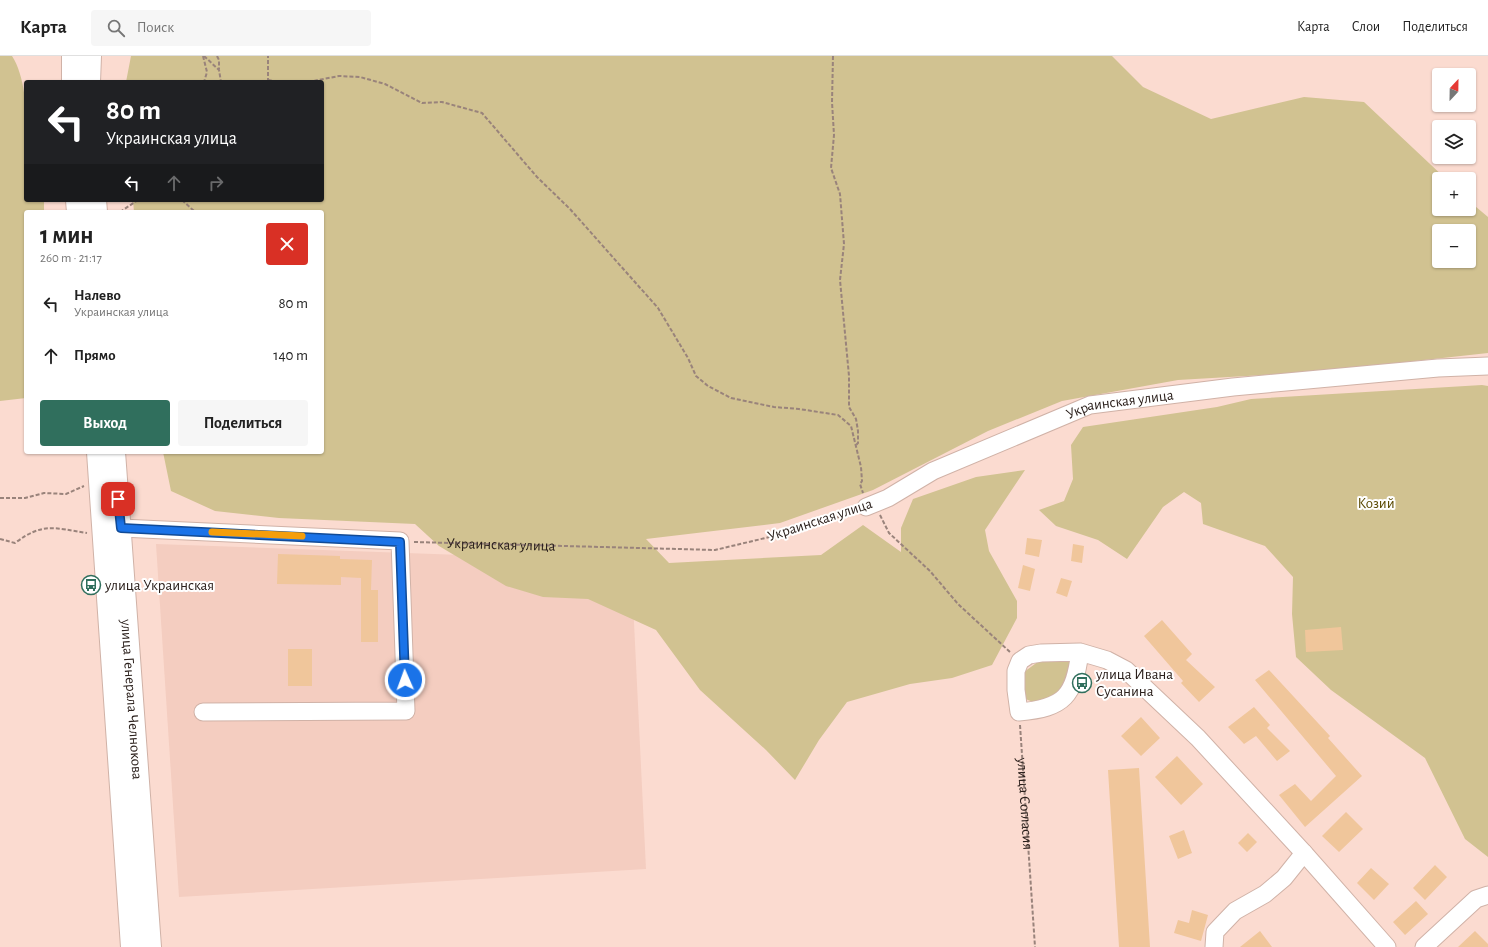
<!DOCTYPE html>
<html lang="ru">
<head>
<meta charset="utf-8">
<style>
  :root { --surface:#fff; --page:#f6f6f6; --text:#222; --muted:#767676; --line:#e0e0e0; --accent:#306f5d }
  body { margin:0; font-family:"Alegreya Sans",sans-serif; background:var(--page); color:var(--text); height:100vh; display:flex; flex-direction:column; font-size:15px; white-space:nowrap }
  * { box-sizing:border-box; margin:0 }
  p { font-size:13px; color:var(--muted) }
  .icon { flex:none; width:22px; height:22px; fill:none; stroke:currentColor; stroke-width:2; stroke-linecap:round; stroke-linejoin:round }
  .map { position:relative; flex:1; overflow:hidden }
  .details { position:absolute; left:24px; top:154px; width:300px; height:244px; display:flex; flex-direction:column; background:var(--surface); border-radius:4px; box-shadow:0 1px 3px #0004 }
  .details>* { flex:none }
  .banner { position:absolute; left:24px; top:24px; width:300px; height:122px; border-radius:4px; box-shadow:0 1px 3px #0004; background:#202124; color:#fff; overflow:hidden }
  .needle { width:26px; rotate:22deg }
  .buttons { position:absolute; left:1432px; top:12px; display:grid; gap:8px }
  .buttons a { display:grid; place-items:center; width:44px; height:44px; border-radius:4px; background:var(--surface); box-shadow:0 1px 3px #0004; font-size:20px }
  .pin { position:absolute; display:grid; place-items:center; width:34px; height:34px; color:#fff; margin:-17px; border-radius:8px; box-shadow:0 2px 6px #0006 }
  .me { position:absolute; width:44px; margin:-22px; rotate:358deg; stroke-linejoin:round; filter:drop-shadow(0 0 3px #0008) }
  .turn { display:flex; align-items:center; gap:14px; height:84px; padding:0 16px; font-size:18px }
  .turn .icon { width:52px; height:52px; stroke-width:2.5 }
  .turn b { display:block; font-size:28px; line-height:34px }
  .lanes { display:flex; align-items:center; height:38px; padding:0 16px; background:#0003; justify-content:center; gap:20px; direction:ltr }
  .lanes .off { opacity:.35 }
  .round { display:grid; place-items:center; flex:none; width:42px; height:42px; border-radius:4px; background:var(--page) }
  .head { display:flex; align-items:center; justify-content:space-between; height:68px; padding:0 16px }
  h1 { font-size:24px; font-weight:600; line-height:30px }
  .action { display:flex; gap:8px; margin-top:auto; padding:8px 16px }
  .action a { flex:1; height:46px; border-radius:4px; background:var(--accent); color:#fff; font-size:16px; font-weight:600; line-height:46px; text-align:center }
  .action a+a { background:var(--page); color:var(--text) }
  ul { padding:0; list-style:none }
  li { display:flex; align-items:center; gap:12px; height:52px; padding:0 16px }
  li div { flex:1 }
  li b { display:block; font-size:15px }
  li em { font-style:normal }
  header { display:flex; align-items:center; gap:24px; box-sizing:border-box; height:56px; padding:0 20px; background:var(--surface); border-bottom:1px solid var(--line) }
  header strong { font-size:19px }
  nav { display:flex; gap:22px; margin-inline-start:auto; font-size:14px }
  .search { width:280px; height:36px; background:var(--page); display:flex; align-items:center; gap:10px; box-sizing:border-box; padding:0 14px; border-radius:4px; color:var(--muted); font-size:15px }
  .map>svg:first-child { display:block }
  .built { fill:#f4cdc0 }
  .green { fill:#d1c291; fill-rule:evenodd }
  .building { fill:#f0c69b }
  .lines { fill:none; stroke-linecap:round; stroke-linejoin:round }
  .minor-casing { stroke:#d0b2a7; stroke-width:19 }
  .major-casing { stroke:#d0b2a7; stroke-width:24 }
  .path { stroke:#99837b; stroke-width:2; stroke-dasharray:4 2; stroke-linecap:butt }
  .minor { stroke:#fff; stroke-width:17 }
  .major { stroke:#fff; stroke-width:22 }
  .route-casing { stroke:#114b97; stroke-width:10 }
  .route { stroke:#1a73e8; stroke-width:7 }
  .slow { stroke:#f59e0b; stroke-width:7 }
  .labels { text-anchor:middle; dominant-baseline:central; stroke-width:4; stroke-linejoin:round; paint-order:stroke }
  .street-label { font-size:15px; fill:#2b201c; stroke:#fff }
  .park-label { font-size:15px; fill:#5b4a02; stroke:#fff }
  .poi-label { font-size:15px; fill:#2b201c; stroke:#fff; text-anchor:start }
</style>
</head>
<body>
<header>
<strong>Карта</strong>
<div class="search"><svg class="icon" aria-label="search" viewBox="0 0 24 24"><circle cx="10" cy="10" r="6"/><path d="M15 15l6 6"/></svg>Поиск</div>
<nav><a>Карта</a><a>Слои</a><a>Поделиться</a></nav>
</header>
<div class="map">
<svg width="1488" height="891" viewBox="0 0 1488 891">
  <rect width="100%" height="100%" fill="#fbdbd0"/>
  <path class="built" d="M 156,488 L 631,505 L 646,813 L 179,841 Z"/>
  <path class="green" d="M 0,0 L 12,0 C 33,32 26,105 26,144 L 44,144 L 44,156 L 26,156 L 26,342 L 0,345 Z
    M 131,0 L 1112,0 L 1143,31 L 1211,63 L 1304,41 L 1364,46 L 1446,123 L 1439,123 L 1439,153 L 1469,153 L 1469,145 L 1488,161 L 1488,297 L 1315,316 L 1178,324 L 1062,345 L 988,375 L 873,434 L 780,467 L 646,483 L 669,507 L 821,499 L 863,469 L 901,496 L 901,472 L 913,443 L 976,421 L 1025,414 L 985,474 L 989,495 L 1017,545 L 1017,562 L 992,609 L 952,622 L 910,628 L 847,646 L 819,684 L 795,724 L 766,694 L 700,634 L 656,574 L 588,543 L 543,541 L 506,530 L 439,490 L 415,468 L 279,462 L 215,455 L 171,435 L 163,396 L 322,396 L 322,156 L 134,156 L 133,144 L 322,144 L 322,26 L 126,26 ZM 1439,175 L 1469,175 L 1469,205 L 1439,205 Z
    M 1482,329 L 1488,330 L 1488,801 L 1465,783 L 1425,702 L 1331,634 L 1296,601 L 1292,558 L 1293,521 L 1265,490 L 1203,468 L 1201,447 L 1184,436 L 1163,451 L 1127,503 L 1098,484 L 1056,470 L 1039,454 L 1064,445 L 1073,423 L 1071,389 L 1083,371 L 1217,351 L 1251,343 Z
    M 1039,605 L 1073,605 L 1062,634 L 1038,648 L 1023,642 L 1024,616 Z"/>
  <path class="building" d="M 1027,482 L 1042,484 L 1039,501 L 1025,498 Z
    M 1073,488 L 1084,490 L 1082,507 L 1071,505 Z
    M 278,498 L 340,500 L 340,503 L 372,504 L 371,534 L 378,534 L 378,586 L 361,586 L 361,522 L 341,521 L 341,529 L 277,528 Z
    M 1023,509 L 1035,513 L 1030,535 L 1018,532 Z
    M 1061,522 L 1072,525 L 1067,541 L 1056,537 Z
    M 1162,564 L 1192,598 L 1186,604 L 1215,631 L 1199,646 L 1181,627 L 1183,625 L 1144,580 Z
    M 1341,571 L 1343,594 L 1306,596 L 1305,574 Z
    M 288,593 L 312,593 L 312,630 L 288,630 Z
    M 1269,614 L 1330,680 L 1328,682 L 1362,720 L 1305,771 L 1279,739 L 1295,728 L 1311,745 L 1336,720 L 1255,624 Z
    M 1254,651 L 1270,669 L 1267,672 L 1290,695 L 1277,705 L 1256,680 L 1244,688 L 1228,671 Z
    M 1141,661 L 1160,682 L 1141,700 L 1121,680 Z
    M 1177,700 L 1203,728 L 1181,749 L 1155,721 Z
    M 1139,712 L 1150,891 L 1119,891 L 1108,714 Z
    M 1346,756 L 1363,773 L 1339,796 L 1322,780 Z
    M 1184,774 L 1192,797 L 1178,803 L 1169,780 Z
    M 1248,777 L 1257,786 L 1247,796 L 1238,787 Z
    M 1435,809 L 1447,821 L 1425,844 L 1413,832 Z
    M 1371,812 L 1389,828 L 1374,844 L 1357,827 Z
    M 1416,845 L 1428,858 L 1405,879 L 1393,866 Z
    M 1192,854 L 1208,859 L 1201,885 L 1174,877 L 1178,864 L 1189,867 Z
    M 1260,875 L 1272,891 L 1240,891 Z
    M 1475,875 L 1488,888 L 1488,891 L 1458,891 Z"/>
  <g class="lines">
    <defs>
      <g id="minor">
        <path id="s3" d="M 866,451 L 888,442 L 933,415 L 1090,349 L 1233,331 L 1438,312 L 1488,310"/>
        <path d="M 121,472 L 400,485 L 406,655 L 203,656"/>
        <path d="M 1080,596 C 1074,640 1065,652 1019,656 L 1016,634 L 1016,615 L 1020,605 L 1029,599 L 1041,597 L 1080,596 L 1107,604 L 1126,614 L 1198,682 L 1304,797 L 1387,891"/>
        <path d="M 1214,891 L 1215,876 L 1235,855 L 1265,838 L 1284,822 L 1304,797"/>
        <path d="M 1424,891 L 1476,843 L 1488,839"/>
      </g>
      <g id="major">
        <path d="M 73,26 L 73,0"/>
        <path d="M 89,26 L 90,0"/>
        <path d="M 77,144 L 78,156"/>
        <path d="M 95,144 L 96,156"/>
        <path d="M 98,396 L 132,891"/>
        <path id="s4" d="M 114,396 L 150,891"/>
      </g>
    </defs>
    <use href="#minor" class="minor-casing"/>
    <use href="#major" class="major-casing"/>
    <g class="path">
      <path d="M 203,0 L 207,16 L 204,26"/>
      <path d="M 204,0 L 219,14 L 221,26"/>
      <path d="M 217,0 L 219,4 L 219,13"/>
      <path d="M 833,0 L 832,46 L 834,79 L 831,112 L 840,138 L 844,188 L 840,224 L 849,320 L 849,351 L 856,363 L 858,375 L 858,387 L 855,390"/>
      <path d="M 268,24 L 278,26"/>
      <path d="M 268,26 L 268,0"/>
      <path d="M 308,26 L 339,20 L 360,21 L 385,28 L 422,47 L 442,46 L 482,57 L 537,121 L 570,153 L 658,252 L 688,302 L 696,320 L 708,330 L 731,342 L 774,351 L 799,353 L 838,359 L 851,370 L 861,411 L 862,425 L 860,428 L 863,437"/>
      <path d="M 182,144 L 195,156"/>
      <path d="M 120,156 L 138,144"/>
      <path d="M 0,442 L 25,442 L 44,437 L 66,438 L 84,430"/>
      <path d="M 880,459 L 889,477 L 930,515 L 958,548 L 1010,596"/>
      <path d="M 0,483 L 15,487 C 43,466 54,472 87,477"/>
      <path id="s1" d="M 414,486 L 715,494 L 799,474 L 854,456"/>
      <path id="s2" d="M 1020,669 L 1035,891"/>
    </g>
    <use href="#minor" class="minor"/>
    <use href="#major" class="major"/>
  </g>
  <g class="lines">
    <defs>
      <path id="route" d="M 118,443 L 121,472 L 400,486 L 405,624"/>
    </defs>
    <use href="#route" class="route-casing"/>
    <use href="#route" class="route"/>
    <path class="slow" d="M 212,476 L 302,480"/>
  </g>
  <defs>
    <symbol id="bus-ring" viewBox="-11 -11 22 22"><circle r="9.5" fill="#fff" stroke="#306f5d" stroke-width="1.5"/><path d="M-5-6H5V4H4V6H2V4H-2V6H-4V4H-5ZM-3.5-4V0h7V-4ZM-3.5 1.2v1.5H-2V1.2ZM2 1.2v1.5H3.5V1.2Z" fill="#306f5d"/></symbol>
  </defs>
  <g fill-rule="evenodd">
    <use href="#bus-ring" x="80" y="518" width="22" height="22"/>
    <use href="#bus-ring" x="1071" y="616" width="22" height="22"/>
  </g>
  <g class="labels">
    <g class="street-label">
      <text stroke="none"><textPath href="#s3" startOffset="276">Украинская улица</textPath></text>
      <text transform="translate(820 464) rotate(-18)">Украинская улица</text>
      <text stroke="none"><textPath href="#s1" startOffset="87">Украинская улица</textPath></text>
      <text stroke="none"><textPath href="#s4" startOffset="248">улица Генерала Челнокова</textPath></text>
      <text stroke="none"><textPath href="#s2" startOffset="79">улица Согласия</textPath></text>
    </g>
    <g class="park-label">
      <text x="1376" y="447">Козий</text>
    </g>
    <g class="poi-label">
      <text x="105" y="529">улица Украинская</text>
      <text x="1096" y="618">улица Ивана<tspan x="1096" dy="17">Сусанина</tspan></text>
    </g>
  </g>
</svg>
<div class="buttons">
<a><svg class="needle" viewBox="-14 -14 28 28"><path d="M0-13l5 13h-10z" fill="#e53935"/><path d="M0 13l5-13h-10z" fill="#767676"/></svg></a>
<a><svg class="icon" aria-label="layers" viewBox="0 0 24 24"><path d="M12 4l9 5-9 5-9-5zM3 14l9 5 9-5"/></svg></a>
<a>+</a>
<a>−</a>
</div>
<div class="pin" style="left:118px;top:443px;background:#d93025"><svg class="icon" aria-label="arrive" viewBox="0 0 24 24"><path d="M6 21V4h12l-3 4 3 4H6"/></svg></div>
<svg class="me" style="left:405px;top:624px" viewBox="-20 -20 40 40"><circle r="17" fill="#1a73e8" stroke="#fff" stroke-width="3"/><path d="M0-11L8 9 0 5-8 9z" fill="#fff"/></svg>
<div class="banner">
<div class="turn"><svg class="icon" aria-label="left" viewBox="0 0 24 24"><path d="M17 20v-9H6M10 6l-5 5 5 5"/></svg><div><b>80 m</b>Украинская улица</div></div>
<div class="lanes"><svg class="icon" aria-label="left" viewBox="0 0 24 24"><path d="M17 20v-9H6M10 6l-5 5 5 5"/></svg><svg class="icon off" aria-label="ahead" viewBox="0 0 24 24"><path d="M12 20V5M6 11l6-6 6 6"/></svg><svg class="icon off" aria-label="right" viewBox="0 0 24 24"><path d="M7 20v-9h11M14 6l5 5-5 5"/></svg></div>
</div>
<section class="details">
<div class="head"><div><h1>1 мин</h1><p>260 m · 21:17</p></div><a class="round" style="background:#d93025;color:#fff"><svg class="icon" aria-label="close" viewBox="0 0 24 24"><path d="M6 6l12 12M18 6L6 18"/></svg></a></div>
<ul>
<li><svg class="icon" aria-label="left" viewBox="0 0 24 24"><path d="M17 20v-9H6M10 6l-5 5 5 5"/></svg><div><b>Налево</b><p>Украинская улица</p></div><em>80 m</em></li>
<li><svg class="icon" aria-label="ahead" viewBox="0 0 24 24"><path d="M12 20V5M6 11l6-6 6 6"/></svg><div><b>Прямо</b></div><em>140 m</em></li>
</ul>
<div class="action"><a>Выход</a><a>Поделиться</a></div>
</section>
</div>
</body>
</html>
